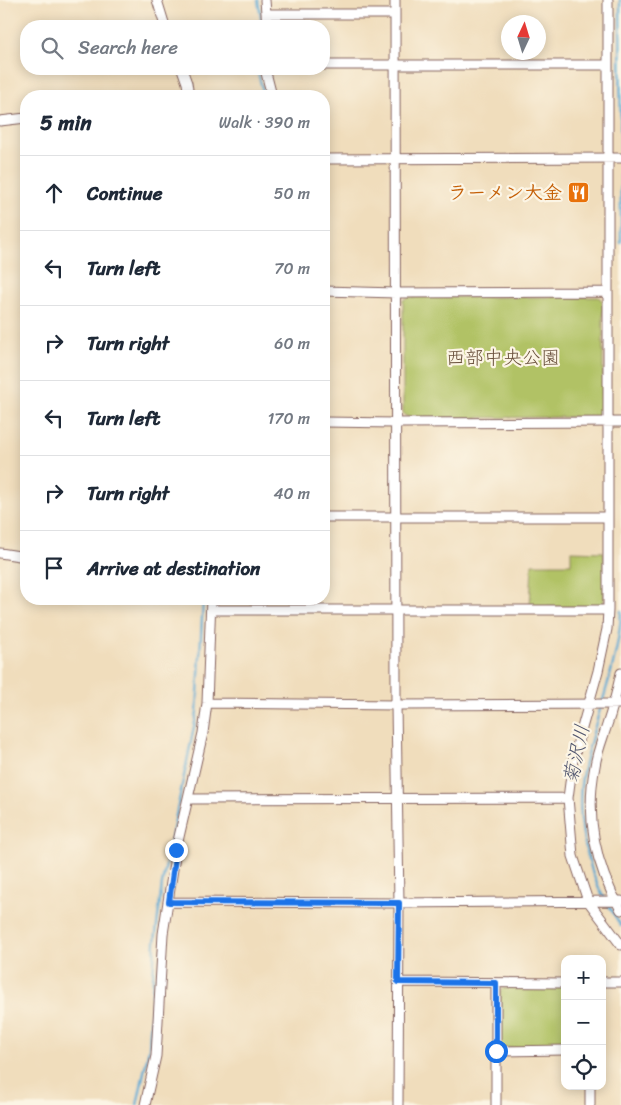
<!DOCTYPE html>
<meta charset="utf-8">
<style>
body{margin:0;font-family:Sriracha,"Klee One",sans-serif;background:#f2f2f3;color:#1f2937}
.controls{position:absolute;right:15px;bottom:15px;display:grid;overflow:hidden;border-radius:10px;box-shadow:0 2px 12px #0003}
.controls button{width:45px;height:45px;display:grid;place-items:center;padding:0;border:0;border-bottom:1px solid #e0e1e3;background:#fff;color:#1f2937;font:25px sans-serif}
.compass{position:absolute;left:501px;top:15px;width:45px;height:45px;border-radius:50%;background:#fff;box-shadow:0 2px 12px #0003;rotate:4deg}
.stop{position:absolute;width:15px;height:15px;margin:-11px;border:4px solid #1a73e8;border-radius:50%;background:#fff}
.stop.end{background:#1a73e8;border-color:#fff;box-shadow:0 1px 5px #0008}
.list{margin:0;padding:0;list-style:none}
h2{display:flex;justify-content:space-between;align-items:center;height:65px;margin:0;padding:0 20px;font-size:21px}
h2 small{font-size:16px;font-weight:400;color:#747a83}
.list li{display:grid;grid-template-columns:32px 1fr auto;gap:15px;align-items:center;box-sizing:border-box;height:75px;padding:0 20px;border-top:1px solid #e0e1e3}
.list b{display:block;font-size:19px;white-space:nowrap}
.list em{font-size:16px;font-style:normal;color:#747a83}
.icon{flex:none;width:28px;height:28px;fill:none;stroke:currentColor;stroke-width:2;stroke-linecap:round;stroke-linejoin:round}
.map{position:relative;flex:none;width:621px;height:1105px;overflow:hidden}
.search{position:absolute;background:#fff;box-shadow:0 2px 12px #0003;left:20px;top:20px;width:310px;height:55px;display:flex;align-items:center;gap:12px;box-sizing:border-box;padding:0 18px;border-radius:20px;color:#747a83;font-size:19px}
.panel{position:absolute;background:#fff;box-shadow:0 2px 12px #0003;left:20px;top:90px;width:310px;height:515px;border-radius:20px}
.map>svg:first-child{display:block}
.green{fill:#b1c265;stroke:#7e7048}
.lines{fill:none;stroke-linecap:round;stroke-linejoin:round}
.stream{stroke:#59a7d2;stroke-width:2.5}
.minor-casing{stroke:#84625e;stroke-width:11}
.minor{stroke:#fff;stroke-width:9}
.route{stroke:#1a73e8;stroke-width:6}
.labels{text-anchor:middle;stroke-width:4.5;stroke-linejoin:round;paint-order:stroke}
.food-label{font-size:19px;font-weight:bold;fill:#c56008;stroke:#fcf5e5;text-anchor:end}
.park-label{font-size:19px;fill:#69503c;stroke:#fcf5e5}
.water-label{font-size:20px;font-style:italic;fill:#50556e;stroke:#fcf5e5}
</style>
<div class="map">
<svg width="621" height="1105" viewBox="0 0 621 1105">
<rect width="100%" height="100%" fill="#fcf5e5"/>
<filter id="ink" filterUnits="userSpaceOnUse"><feTurbulence type="fractalNoise" baseFrequency=".02" numOctaves="2"/><feDisplacementMap in="SourceGraphic" scale="10" xChannelSelector="R" yChannelSelector="G"/><feConvolveMatrix kernelMatrix="1 2 1 2 8 2 1 2 1" color-interpolation-filters="sRGB"/></filter>
<filter id="wash" filterUnits="userSpaceOnUse"><feTurbulence type="fractalNoise" baseFrequency=".0096" numOctaves="4" result="noise"/><feDisplacementMap in="SourceGraphic" scale="20" xChannelSelector="R" yChannelSelector="G"/><feGaussianBlur stdDeviation="1.12" result="paint"/><feColorMatrix in="noise" values="0 0 0 0 0 0 0 0 0 0 0 0 0 0 0 0 0 1.4 0 .05"/><feComposite in="paint" operator="in"/></filter>
<g filter="url(#wash)">
<rect width="100%" height="100%" fill="#f0ddbc"/>
<path class="green" d="M409,297H599L603,302V413L598,417L409,418L403,414V300Z
M571,551L604,552V602L600,607H530L532,564H571Z
M565,986V1048H504L500,1045V991L505,987Z"/>
<g class="lines">
<path class="stream" d="M258,0L261,18L260,26
M620,0L621,243
M257,69L264,96
M604,898C585,864 575,811 583,772C594,718 619,666 621,611
M607,903L621,926
M137,1105L149,1048L155,942L162,884L197,712L203,599"/>
</g>
</g>
<g filter="url(#ink)">
<g class="lines">
<defs>
<path id="minor" d="M157,0L165,26
M265,0L267,26
M395,0L396,705L399,903L398,1105
M608,0V610L607,629L598,671L573,760L568,798L573,856L588,901L621,945
M267,14H395
M324,65H608
M182,69L187,83L189,96
M265,69L272,96
M0,121L26,118
M324,159L621,158
M324,291L396,293L608,292
M324,422L395,423L621,422
M324,517H608
M0,553L26,557
M211,610H608
M621,673C617,691 613,708 607,725C603,738 597,752 595,766C585,816 595,866 621,910
M207,703L396,705L621,704
M188,799L568,798
M169,902L399,903L621,901
M398,982L565,983
M602,982H621
M496,1051L565,1050
M590,1086V1105
M145,1105L156,1056L163,934L176,850L203,733L207,703L211,599
M496,1105V983"/>
</defs>
<use href="#minor" class="minor-casing"/>
<use href="#minor" class="minor"/>
</g>
</g>
<g class="lines" filter="url(#ink)">
<path class="route" d="M176,850L169,902L399,903L398,982L496,983V1051"/>
</g>
<defs>
<symbol id="restaurant-square" viewBox="-11 -11 22 22"><rect x="-9" y="-9" width="18" height="18" rx="4" fill="#e8710a" stroke="#fcf5e5"/><path d="M-5-6h1v4h1v-4h1v4h1v-4h1v5L-1.5 .5V6h-2V.5L-5-1ZM5-6V6H3V1.5H1.5Q1.5-4 5-6Z" fill="#fff"/></symbol>
</defs>
<g fill-rule="evenodd">
<use href="#restaurant-square" x="566" y="180" width="25" height="25"/>
</g>
<g class="labels">
<g class="food-label">
<text x="562" y="199">ラーメン大金</text>
</g>
<g class="park-label">
<text x="503" y="364">西部中央公園</text>
</g>
<g class="water-label">
<text transform="translate(576 754) rotate(-78)" y="7">菊沢川</text>
</g>
</g>
</svg>
<div class="controls">
<button>+</button>
<button>−</button>
<button><svg class="icon" aria-label="locate" viewBox="0 0 24 24"><circle cx="12" cy="12" r="6"/><path d="M12 2v4M12 18v4M2 12h4M18 12h4"/></svg></button>
</div>
<svg class="compass" viewBox="-18 -18 36 36"><path d="M0-13l5 13h-10z" fill="#e53935"/><path d="M0 13l5-13h-10z" fill="#747a83"/></svg>
<div class="stop" style="left:496px;top:1051px"></div>
<div class="stop end" style="left:176px;top:850px"></div>
<div class="search"><svg class="icon" aria-label="search" viewBox="0 0 24 24"><circle cx="10" cy="10" r="6"/><path d="M15 15l6 6"/></svg>Search here</div>
<section class="panel">
<h2>5 min<small>Walk · 390 m</small></h2>
<ul class="list">
<li><svg class="icon" aria-label="ahead" viewBox="0 0 24 24"><path d="M12 20V5M6 11l6-6 6 6"/></svg><div><b>Continue</b></div><em>50 m</em></li>
<li><svg class="icon" aria-label="left" viewBox="0 0 24 24"><path d="M17 20v-9H6M10 6l-5 5 5 5"/></svg><div><b>Turn left</b></div><em>70 m</em></li>
<li><svg class="icon" aria-label="right" viewBox="0 0 24 24"><path d="M7 20v-9h11M14 6l5 5-5 5"/></svg><div><b>Turn right</b></div><em>60 m</em></li>
<li><svg class="icon" aria-label="left" viewBox="0 0 24 24"><path d="M17 20v-9H6M10 6l-5 5 5 5"/></svg><div><b>Turn left</b></div><em>170 m</em></li>
<li><svg class="icon" aria-label="right" viewBox="0 0 24 24"><path d="M7 20v-9h11M14 6l5 5-5 5"/></svg><div><b>Turn right</b></div><em>40 m</em></li>
<li><svg class="icon" aria-label="arrive" viewBox="0 0 24 24"><path d="M6 21V4h12l-3 4 3 4H6"/></svg><div><b>Arrive at destination</b></div></li>
</ul>
</section>
</div>
